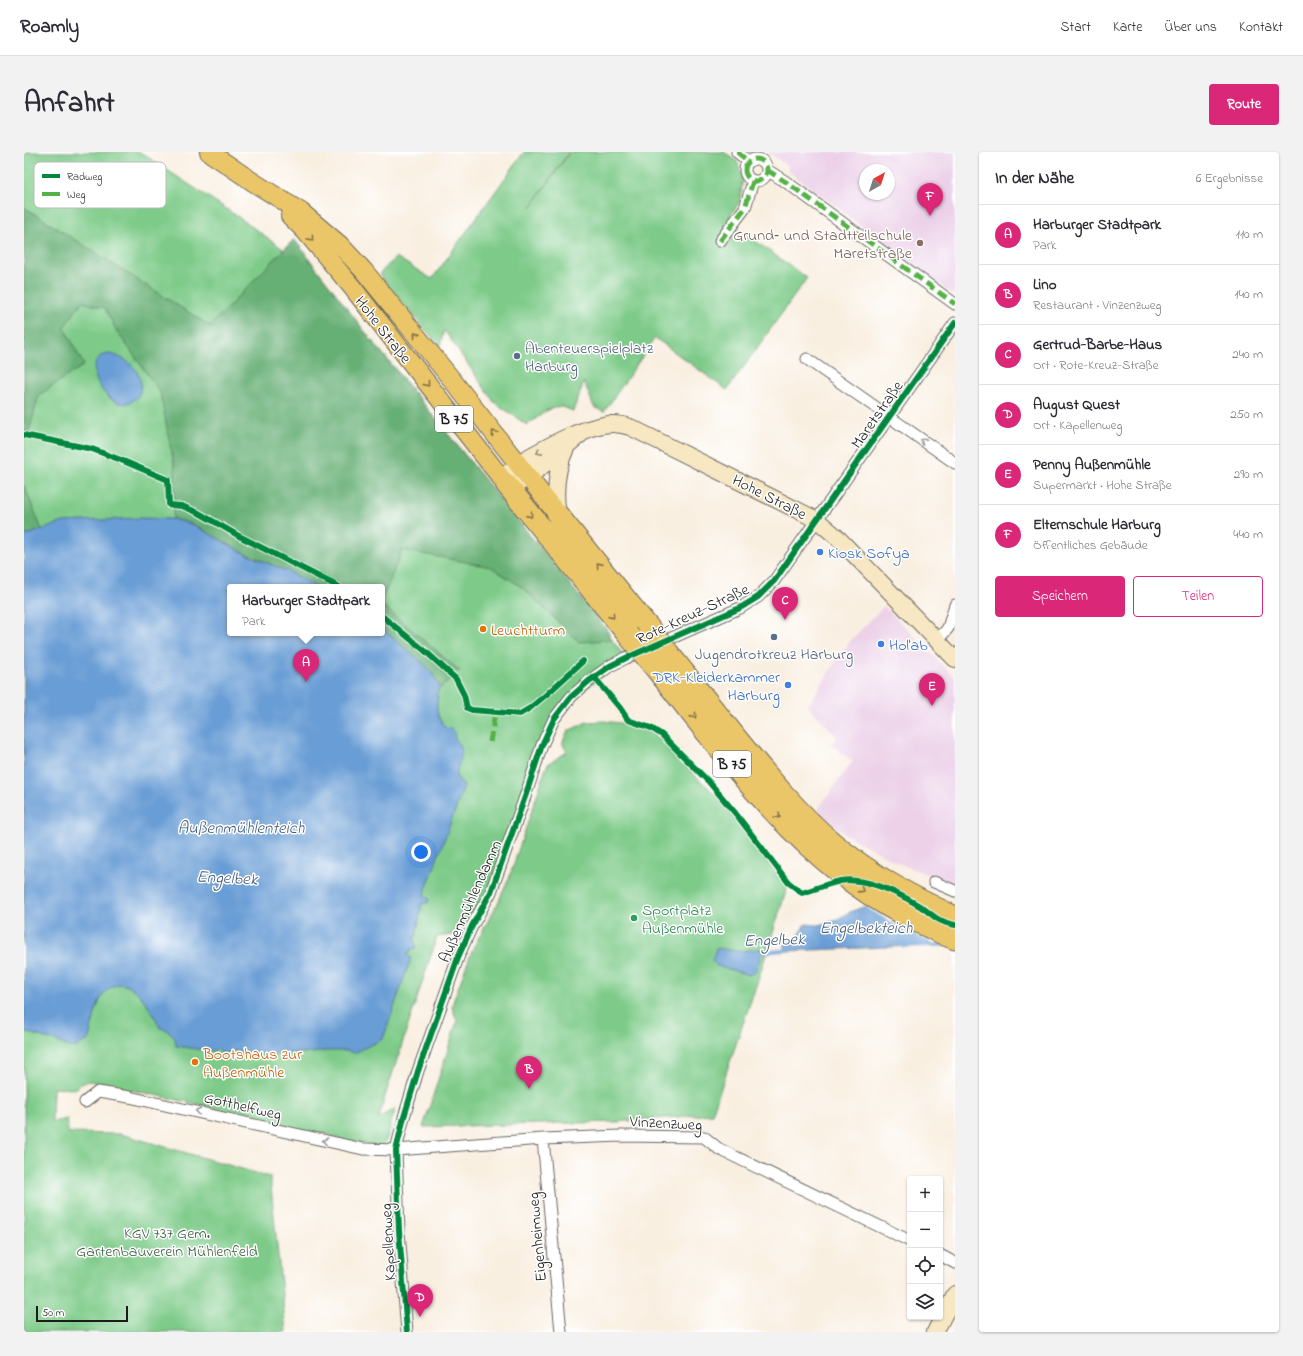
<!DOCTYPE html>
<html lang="de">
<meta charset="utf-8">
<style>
body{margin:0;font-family:"Indie Flower",sans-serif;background:#f2f2f3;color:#2b2b33}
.controls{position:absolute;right:12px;bottom:12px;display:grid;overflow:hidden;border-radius:4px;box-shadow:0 1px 3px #0004}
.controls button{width:36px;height:36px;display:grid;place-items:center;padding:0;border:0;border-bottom:1px solid #e1e1e2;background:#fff;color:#2b2b33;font:20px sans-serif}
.compass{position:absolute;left:835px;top:12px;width:36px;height:36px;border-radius:50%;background:#fff;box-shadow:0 1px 3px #0004;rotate:39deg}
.scale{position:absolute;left:12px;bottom:10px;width:92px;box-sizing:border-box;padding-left:4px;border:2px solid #1c1c1c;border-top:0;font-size:11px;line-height:14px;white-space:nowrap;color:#1c1c1c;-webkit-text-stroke:3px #fff;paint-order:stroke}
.you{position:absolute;left:397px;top:700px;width:14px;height:14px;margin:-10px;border:3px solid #fff;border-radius:50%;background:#1a73e8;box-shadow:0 0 0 6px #1a73e833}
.badge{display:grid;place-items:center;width:26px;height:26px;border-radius:50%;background:#db2777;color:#fff;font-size:13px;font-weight:700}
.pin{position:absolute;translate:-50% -33px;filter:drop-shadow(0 1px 2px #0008)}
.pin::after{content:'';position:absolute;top:21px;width:14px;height:12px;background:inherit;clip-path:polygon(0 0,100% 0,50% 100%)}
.popup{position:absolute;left:203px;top:432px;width:158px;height:52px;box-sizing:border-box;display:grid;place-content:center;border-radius:4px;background:#fff;filter:drop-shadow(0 1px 3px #0005);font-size:13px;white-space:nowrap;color:#7c7c81}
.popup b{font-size:15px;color:#2b2b33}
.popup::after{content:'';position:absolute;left:50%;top:100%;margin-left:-8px;border:8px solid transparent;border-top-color:#fff}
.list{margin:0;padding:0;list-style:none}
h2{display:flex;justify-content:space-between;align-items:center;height:52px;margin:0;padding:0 16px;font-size:17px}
h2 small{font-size:13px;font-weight:400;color:#7c7c81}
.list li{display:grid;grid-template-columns:26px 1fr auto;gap:12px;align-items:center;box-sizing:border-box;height:60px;padding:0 16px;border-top:1px solid #e1e1e2}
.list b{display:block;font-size:15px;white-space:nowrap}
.list p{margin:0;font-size:13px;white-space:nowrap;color:#7c7c81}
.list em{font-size:13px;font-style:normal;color:#7c7c81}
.actions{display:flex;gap:8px;padding:12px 16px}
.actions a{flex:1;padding:9px 0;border:1px solid #db2777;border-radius:4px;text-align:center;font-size:14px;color:#db2777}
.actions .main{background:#db2777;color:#fff}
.icon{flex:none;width:22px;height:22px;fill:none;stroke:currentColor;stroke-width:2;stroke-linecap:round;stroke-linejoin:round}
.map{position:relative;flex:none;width:931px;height:1180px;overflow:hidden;border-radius:4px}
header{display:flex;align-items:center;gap:24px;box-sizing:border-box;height:56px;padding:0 20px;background:#fff;border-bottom:1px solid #e1e1e2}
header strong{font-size:19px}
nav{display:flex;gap:22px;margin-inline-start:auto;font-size:14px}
.intro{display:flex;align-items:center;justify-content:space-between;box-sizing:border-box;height:96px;padding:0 24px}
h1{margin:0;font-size:28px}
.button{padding:10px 18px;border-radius:4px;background:#db2777;color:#fff;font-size:14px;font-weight:700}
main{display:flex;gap:24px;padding:0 24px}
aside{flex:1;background:#fff;border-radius:4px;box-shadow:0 1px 3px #0004}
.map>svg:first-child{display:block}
.built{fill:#ecd1e9;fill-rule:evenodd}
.green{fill:#7ecb89;stroke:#4d7452;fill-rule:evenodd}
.forest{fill:#66af75;stroke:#416648}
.water{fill:#699dd5;stroke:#425c78}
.pier{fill:#f9efe1}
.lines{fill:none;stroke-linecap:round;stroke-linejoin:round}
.stream{stroke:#699dd5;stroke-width:3.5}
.street-casing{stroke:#696661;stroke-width:13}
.secondary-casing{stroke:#696661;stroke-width:18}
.primary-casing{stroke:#696661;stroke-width:20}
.highway-casing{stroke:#696661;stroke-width:23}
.street{stroke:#fff;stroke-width:11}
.secondary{stroke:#f7e8c3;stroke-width:16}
.primary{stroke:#ebc669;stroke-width:18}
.highway{stroke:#ebc669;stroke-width:21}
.highway-bridge-casing{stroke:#696661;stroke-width:23;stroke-linecap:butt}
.highway-bridge{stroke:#ebc669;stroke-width:21}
.quiet{stroke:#55b145;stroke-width:5;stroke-dasharray:10 5;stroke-linecap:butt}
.cycleway-casing{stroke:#fff;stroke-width:8}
.cycleway{stroke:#00873e;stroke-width:6}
.oneway{stroke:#847142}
.oneway2{stroke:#999}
.oneway3{stroke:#948c78}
.education-dot{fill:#8d6e63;stroke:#fff;stroke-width:1.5}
.service-dot{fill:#5c6f8a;stroke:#fff;stroke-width:1.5}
.shop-dot{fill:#3f7fe0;stroke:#fff;stroke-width:1.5}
.food-dot{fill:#e8710a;stroke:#fff;stroke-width:1.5}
.leisure-dot{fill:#2e9e5b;stroke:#fff;stroke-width:1.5}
.labels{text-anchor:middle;stroke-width:3;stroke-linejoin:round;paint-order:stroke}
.shield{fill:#fff;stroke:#606060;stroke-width:1}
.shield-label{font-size:15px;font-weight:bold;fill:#1c1c1c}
.education-label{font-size:16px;fill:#785e54;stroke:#fff;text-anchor:end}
.street-label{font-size:16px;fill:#1c1c1c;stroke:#fff}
.service-label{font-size:16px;fill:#4e5e75;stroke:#fff;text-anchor:start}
.shop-label{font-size:16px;fill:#366cbe;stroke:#fff;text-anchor:start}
.food-label{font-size:16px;fill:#c56008;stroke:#fff;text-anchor:start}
.leisure-label{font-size:16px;fill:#27864d;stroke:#fff;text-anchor:start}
.park-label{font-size:16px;fill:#436248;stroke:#fff}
.water-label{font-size:17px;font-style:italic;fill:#425c78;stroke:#fff}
.key{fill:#fff;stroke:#bbb;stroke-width:1}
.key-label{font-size:11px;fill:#1c1c1c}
</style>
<header>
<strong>Roamly</strong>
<nav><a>Start</a><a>Karte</a><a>Über uns</a><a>Kontakt</a></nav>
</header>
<div class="intro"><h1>Anfahrt</h1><a class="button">Route</a></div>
<main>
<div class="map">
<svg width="931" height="1180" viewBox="0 0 931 1180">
<rect width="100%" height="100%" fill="#fff"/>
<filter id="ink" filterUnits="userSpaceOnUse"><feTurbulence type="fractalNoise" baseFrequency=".025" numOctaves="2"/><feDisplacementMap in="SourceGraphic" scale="8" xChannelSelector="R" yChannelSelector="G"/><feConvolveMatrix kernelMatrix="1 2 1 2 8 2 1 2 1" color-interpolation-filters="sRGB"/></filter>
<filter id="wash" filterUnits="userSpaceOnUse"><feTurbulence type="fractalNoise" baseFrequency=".012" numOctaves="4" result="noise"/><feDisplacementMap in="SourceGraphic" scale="16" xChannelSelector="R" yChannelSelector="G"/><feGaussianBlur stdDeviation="0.9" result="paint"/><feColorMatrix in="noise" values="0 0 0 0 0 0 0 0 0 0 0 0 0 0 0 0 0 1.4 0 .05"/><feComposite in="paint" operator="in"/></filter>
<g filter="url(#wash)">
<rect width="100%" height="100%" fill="#f9efe1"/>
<path class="built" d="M744,0H931V140L929,143L763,18L765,15ZM841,18H865V42H841Z
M860,454L931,526V734L872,710L823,683L792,660L829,609L808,594L813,584L784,554L817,501L827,488Z"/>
<path class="green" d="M0,0H116L213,64L266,102L346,186L583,478L588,488L602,506L539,554L452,768C439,767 433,772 428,783L413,785L354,966L372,956L361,993L359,995L314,987L301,981L294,982L173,952L65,929L55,933L51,937L29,936L28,970L43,967L44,981L97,982L246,1025L262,1180H0ZM206,435H358V481H206Z
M500,0H545L507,55L546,0H700L713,9L716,18L719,25L716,49L703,69L783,126L703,238L631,186L580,260L570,255L560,230L549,259L536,254L524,258L503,273L470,250L420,178L416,195L378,151L355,122L372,105L408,127Z
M579,569C608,572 623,575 646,594L644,598L694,645L763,736L733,831L688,962L591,970L399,975L433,869L428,855L430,847L449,796L473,753L485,726L522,616L524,612L543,600L539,593V589L544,579L563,570Z"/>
<path class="forest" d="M0,55L186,174L270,87L346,186L583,478L588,488L555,490L499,436L467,415L378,398L358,448V435H293L265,420L220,401L170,373L149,367L151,318L136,240L92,178L81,156L58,150L40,175L60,213L15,243L5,279L0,280Z
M0,333L18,378L0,384Z
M358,453L436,519H431L425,515L419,520L426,528L416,536L408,521L381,496L358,477Z"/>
<path class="water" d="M86,202C101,205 117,217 117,234C116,242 115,245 108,249C87,263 57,217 77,204C79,203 83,202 86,202Z
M116,366L149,367L170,373L220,401L265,420L293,435H206V481H358V477L400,512L408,521L416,536L412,543L414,544C412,558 412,565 423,577L425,575L431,582L430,584C443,605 435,604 432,624L440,634L400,743L405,747L404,751H398L392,785H390L391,791L392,793L391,797L388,796L383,803L387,806L359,887L330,901L324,899H300L289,901L232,902L210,898L204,901H197L195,897L186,899L152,894C152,884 146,878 136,876C127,855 101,811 78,845C70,858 69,874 64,889L58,891L53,895C43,897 37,890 28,888C19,885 9,883 0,879V384L39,370Z
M844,753L917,793L761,799V791L772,788L782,772L794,773L810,769L826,760Z
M692,796L711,799L736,797L737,804L731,820L725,823L693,814L688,809Z"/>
<path class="pier" d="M844,751L919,792V794L908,791L878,776L838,753Z"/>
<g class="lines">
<path class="stream" d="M878,794L920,793
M732,801L764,798"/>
</g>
</g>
<g filter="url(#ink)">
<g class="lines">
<defs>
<path id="street" d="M713,0L725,10
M721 18a11 11 0 1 1 22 0a11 11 0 1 1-22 0Z
M743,18L762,30L931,152
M696,89L721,56L729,29
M783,207L931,311
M913,489L924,476L931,453
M910,730L931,739
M61,950L74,940L105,945L339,997L372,998L519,987L597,984L680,985L695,997L886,1089
M519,987L537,1180
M916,1103L931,1111
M383,1180L375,1079L372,998L380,965L394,919L435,803L448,774L467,740L502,642L518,593L530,567L547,545L565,529L586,514L602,506L716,456L734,445L750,429L931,171"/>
<path id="secondary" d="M563,277L505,325L495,331L482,332C482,326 484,320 489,316C495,310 503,306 510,302C532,290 554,278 579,273C588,271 597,272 606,275L793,368L814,386L931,507
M534,363C530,339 532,318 542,296
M911,1180L931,1142"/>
<path id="primary" d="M185,0L229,30L277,60L316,93L340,119L425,224L534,363
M266,64L281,79L328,135L482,332"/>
<path id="highway" d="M482,332L604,483
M534,363L625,476
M646,503C670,533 694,563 718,593C746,627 775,662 809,691C847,723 886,744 931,765
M628,512C707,610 781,718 898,772C909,777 920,783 931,787"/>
</defs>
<use href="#street" class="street-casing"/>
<use href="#secondary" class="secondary-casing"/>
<use href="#primary" class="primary-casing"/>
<use href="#highway" class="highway-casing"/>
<use href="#street" class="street"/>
<use href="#secondary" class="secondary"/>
<use href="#primary" class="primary"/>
<use href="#highway" class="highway"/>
<defs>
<path id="highway-bridge" d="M625,476L646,503
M604,483L628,512"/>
</defs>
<use href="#highway-bridge" class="highway-bridge-casing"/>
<use href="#highway-bridge" class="highway-bridge"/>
<path class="quiet" d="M713,0L725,10
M721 18a11 11 0 1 1 22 0a11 11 0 1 1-22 0Z
M743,18L762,30L931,152
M696,89L721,56L729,29
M466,590L471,561"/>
<defs>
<path id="cycleway" d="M0,283L68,297L97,308L144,328L145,353L158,354L175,361L215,384L315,435
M358,464L400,498L432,527L440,543L443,556L448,558L496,562L506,556L523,542L559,509
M570,525L596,556L604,568L627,576L638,583L685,630L712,662L764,730L778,741C791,737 803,732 816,729C842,725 872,740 894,753C908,761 912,770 931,773
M383,1180L375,1079L372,998L380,965L394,919L435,803L448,774L467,740L502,642L518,593L530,567L547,545L565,529L586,514L602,506L716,456L734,445L750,429L931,171"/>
</defs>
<use href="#cycleway" class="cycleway-casing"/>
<use href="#cycleway" class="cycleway"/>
</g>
<defs><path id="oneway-chevron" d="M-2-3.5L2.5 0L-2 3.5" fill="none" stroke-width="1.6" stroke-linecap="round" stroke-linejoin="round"/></defs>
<g class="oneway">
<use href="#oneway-chevron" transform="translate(287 86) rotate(50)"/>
<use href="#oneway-chevron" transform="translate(392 183) rotate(-129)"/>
<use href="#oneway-chevron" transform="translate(403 232) rotate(52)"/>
<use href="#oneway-chevron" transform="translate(470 281) rotate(-128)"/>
<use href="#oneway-chevron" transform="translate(506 363) rotate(51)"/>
<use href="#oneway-chevron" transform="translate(575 413) rotate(-129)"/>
<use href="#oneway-chevron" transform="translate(588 464) rotate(51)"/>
<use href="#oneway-chevron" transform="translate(670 564) rotate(51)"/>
<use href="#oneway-chevron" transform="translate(754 664) rotate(46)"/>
<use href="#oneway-chevron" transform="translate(837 738) rotate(33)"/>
</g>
<g class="oneway2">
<use href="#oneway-chevron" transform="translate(899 289) rotate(-145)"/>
<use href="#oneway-chevron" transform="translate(174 959) rotate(-168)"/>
<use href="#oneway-chevron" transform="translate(301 989) rotate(-167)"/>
</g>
<use class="oneway3" href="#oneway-chevron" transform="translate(515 300) rotate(151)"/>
</g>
<circle class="education-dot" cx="896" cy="91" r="4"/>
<g class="service-dot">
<circle cx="493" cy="204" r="4"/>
<circle cx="750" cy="485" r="4"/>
</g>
<g class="shop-dot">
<circle cx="796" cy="400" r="4"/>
<circle cx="857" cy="492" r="4"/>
<circle cx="764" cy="533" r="4"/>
</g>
<g class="food-dot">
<circle cx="459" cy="477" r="4"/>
<circle cx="171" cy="910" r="4"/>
</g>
<circle class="leisure-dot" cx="610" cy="766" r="4"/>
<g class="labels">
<g class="shield">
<rect x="411" y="254" width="38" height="26" rx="3"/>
<rect x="689" y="599" width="38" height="26" rx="3"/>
</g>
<g class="shield-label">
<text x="430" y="272">B 75</text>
<text x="708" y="617">B 75</text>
</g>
<g class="education-label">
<text x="888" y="88">Grund‐ und Stadtteilschule<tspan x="888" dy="18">Maretstraße</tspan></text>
</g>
<g class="street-label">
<text transform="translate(360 177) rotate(52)" y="6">Hohe Straße</text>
<text transform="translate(852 262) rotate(-55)" y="6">Maretstraße</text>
<text transform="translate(746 344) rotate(27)" y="6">Hohe Straße</text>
<text transform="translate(668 461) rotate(-25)" y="6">Rote-Kreuz-Straße</text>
<text transform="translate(445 749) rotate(-66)" y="6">Außenmühlendamm</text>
<text transform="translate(219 953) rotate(13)" y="6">Gotthelfweg</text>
<text transform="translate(642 970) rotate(3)" y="6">Vinzenzweg</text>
<text transform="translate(512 1085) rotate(-95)" y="6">Eigenheimweg</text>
<text transform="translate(363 1090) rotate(-93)" y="6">Kapellenweg</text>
</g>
<g class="service-label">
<text x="501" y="201">Abenteuerspielplatz<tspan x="501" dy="18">Harburg</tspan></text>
<text x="750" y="507" text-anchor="middle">Jugendrotkreuz Harburg</text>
</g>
<g class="shop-label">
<text x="804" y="406">Kiosk Sofya</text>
<text x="865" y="498">Hol'ab</text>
<text x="756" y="530" text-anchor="end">DRK-Kleiderkammer<tspan x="756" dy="18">Harburg</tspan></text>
</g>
<g class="food-label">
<text x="467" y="483">Leuchtturm</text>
<text x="179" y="907">Bootshaus zur<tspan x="179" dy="18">Außenmühle</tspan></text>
</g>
<g class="leisure-label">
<text x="618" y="763">Sportplatz<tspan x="618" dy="18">Außenmühle</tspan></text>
</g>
<g class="park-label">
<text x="143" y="1086">KGV 737 Gem.<tspan x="143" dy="18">Gartenbauverein Mühlenfeld</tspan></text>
</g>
<g class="water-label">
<text x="217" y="681">Außenmühlenteich</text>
<text transform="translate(203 725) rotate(3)" y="6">Engelbek</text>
<text x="842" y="781">Engelbekteich</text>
<text transform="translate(750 787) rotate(-2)" y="6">Engelbek</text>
</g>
</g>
<rect x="10" y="10" width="132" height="46" rx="6" class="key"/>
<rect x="18" y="22" width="18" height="4" fill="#00873e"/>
<rect x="18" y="40" width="18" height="4" fill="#55b145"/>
<g class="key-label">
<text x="43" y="28">Radweg</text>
<text x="43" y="46">Weg</text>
</g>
</svg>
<div class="controls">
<button>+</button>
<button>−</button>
<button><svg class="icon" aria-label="locate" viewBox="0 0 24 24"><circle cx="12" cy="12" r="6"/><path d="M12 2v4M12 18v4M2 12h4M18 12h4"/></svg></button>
<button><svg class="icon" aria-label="layers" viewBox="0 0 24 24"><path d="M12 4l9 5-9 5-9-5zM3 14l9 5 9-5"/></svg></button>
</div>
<svg class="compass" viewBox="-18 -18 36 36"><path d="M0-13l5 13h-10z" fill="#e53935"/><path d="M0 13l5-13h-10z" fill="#7c7c81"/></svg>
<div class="scale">50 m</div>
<div class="you"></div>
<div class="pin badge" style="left:282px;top:530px">A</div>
<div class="popup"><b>Harburger Stadtpark</b>Park</div>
<div class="pin badge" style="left:505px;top:937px">B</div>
<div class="pin badge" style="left:761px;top:468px">C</div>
<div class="pin badge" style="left:396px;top:1165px">D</div>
<div class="pin badge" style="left:908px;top:554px">E</div>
<div class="pin badge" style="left:906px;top:64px">F</div>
</div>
<aside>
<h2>In der Nähe<small>6 Ergebnisse</small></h2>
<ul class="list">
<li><span class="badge">A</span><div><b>Harburger Stadtpark</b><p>Park</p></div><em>110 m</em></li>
<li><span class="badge">B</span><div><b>Lino</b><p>Restaurant · Vinzenzweg</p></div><em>140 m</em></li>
<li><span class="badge">C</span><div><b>Gertrud-Barbe-Haus</b><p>Ort · Rote-Kreuz-Straße</p></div><em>240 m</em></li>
<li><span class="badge">D</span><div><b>August Quest</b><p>Ort · Kapellenweg</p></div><em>250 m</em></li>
<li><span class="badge">E</span><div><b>Penny Außenmühle</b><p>Supermarkt · Hohe Straße</p></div><em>290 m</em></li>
<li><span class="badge">F</span><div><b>Elternschule Harburg</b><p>Öffentliches Gebäude</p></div><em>440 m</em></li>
</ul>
<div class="actions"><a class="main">Speichern</a><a>Teilen</a></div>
</aside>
</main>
